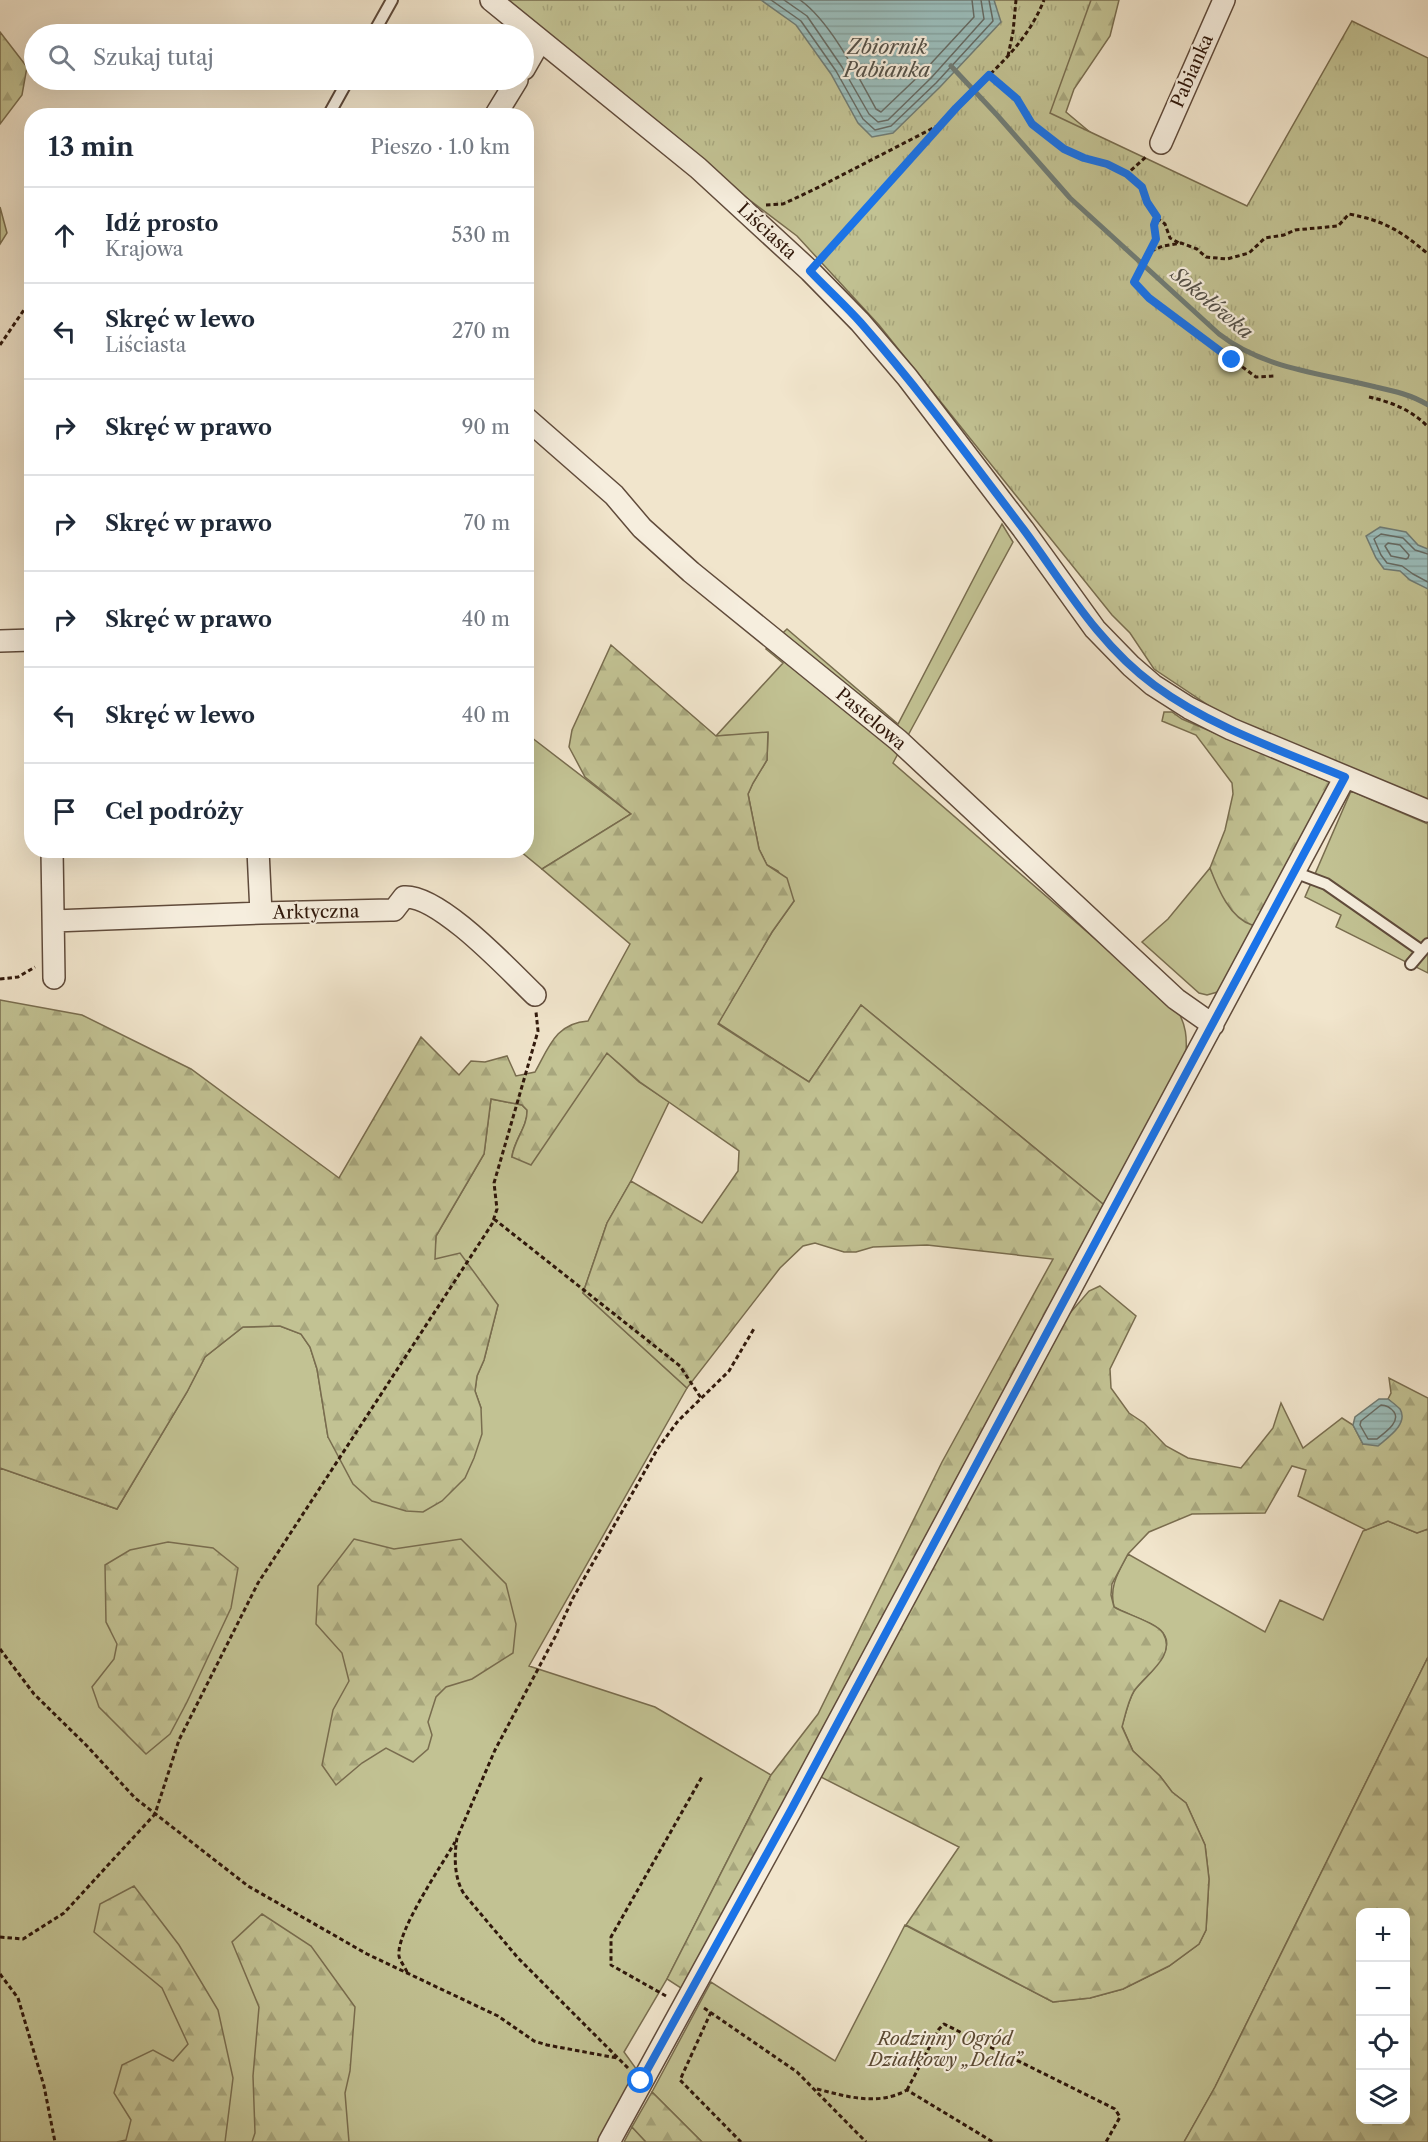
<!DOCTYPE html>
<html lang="pl">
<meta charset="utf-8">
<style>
body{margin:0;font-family:"Libre Caslon Text",serif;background:#f6f6f7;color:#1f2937}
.controls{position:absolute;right:18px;bottom:18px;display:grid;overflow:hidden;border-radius:12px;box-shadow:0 6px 24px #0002}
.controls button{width:54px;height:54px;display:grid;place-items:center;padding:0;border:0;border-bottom:2px solid #e0e1e3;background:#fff;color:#1f2937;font:30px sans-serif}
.stop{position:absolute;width:18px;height:18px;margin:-14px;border:4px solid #1a73e8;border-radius:50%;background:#fff}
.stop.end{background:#1a73e8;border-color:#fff;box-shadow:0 2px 6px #0008}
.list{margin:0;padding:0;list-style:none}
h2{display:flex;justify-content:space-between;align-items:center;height:78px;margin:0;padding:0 24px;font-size:26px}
h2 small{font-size:20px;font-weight:400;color:#747a83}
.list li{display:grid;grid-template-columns:39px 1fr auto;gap:18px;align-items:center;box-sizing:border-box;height:96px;padding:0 24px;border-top:2px solid #e0e1e3}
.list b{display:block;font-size:22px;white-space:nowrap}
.list p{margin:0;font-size:20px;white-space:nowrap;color:#747a83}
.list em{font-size:20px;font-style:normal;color:#747a83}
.icon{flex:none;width:33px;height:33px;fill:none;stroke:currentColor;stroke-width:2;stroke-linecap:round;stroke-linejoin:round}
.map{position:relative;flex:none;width:1428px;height:2142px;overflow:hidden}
.search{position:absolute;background:#fff;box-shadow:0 6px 24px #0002;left:24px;top:24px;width:510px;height:66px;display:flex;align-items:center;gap:15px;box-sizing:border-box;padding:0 21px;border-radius:33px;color:#747a83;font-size:22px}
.panel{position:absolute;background:#fff;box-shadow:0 6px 24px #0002;left:24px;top:108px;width:510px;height:750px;border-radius:24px}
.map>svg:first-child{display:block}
.green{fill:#c2c293;stroke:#796d4f;stroke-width:1.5}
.forest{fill:url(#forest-firs);stroke:#796d4f;stroke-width:1.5;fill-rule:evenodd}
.park{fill:url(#park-tufts);stroke:#796d4f;stroke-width:1.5}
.water{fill:url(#water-rules);stroke:#707c75;stroke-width:1.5}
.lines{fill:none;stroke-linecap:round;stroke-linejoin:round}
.shore{stroke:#666b64;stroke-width:1.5}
.stream{stroke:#707c75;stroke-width:5}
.service-casing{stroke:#604b3b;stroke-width:14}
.minor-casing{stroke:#604b3b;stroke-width:24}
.path{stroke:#30180b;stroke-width:3;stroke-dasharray:4.5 3;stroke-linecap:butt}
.service{stroke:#f6eede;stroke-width:10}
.minor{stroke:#f6eede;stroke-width:21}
.route{stroke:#1a73e8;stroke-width:8}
.labels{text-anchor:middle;stroke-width:4.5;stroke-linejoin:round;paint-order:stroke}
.street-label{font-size:18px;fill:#30180b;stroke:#f6eede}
.park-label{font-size:18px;font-style:italic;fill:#5c4b34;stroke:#f6eede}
.water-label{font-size:20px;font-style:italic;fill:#555249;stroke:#f6eede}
</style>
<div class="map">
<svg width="1428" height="2142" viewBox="0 0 1428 2142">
<defs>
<pattern id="forest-firs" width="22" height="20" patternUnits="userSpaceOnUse" patternTransform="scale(1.5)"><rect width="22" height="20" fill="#c2c293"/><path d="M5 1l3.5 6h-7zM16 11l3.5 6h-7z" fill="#a7a67d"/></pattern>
<pattern id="park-tufts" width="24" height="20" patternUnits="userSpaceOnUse" patternTransform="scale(1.5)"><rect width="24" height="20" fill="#c2c293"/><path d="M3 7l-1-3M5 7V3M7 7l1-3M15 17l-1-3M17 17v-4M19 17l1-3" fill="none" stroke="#a7a67d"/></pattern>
<pattern id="water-rules" width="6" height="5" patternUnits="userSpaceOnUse" patternTransform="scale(1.5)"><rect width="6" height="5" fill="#9bbebc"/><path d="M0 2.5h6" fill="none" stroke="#86a3a0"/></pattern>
</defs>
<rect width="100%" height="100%" fill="#f1e5cc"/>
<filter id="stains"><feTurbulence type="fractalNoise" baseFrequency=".00333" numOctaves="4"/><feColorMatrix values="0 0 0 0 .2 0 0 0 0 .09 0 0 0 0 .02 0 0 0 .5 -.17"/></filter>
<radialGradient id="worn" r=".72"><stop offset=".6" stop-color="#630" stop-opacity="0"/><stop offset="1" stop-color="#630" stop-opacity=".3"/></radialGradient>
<path class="green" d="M1002,524L1013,542L893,763L1178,1011C1186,1026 1187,1037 1186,1053L1109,1209L861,1005L809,1082L718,1023L772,932L794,901L778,871L767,865L759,849L748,794L753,783L767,760L768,733L716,736L783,663L766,649L787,629L898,724Z
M527,734L631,814L542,869L520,851L526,850Z
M1351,791L1428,824V973L1336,927L1341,915L1305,897Z
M1210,868L1222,894L1261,921L1221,991L1207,995L1199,993L1142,942L1168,919Z
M607,1053L639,1082L669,1102L631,1181L607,1223L583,1293L687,1388L529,1666L655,1707L771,1775L667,1979L624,2052L637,2070L597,2142H0V1468L117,1509L187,1392L205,1357L243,1327L280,1326L301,1334L310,1347L317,1369L328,1437L481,1408L475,1391L477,1376L484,1360L498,1305L434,1259L436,1236L484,1154L491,1099L522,1105L527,1110C528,1126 514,1140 512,1156Z
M1388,1521L1417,1533L1428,1529V1657L1215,2087L1184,2142H702L652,2092L711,1982L835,2061L905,1925L1053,2002L1090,1998L1123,1989L1169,1966L1199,1944L1206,1930L1209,1879L1205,1845L1186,1803L1172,1792L1160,1776L1133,1751L1122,1726C1125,1716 1128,1701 1134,1691C1144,1677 1182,1649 1160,1630C1146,1619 1129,1616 1114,1607C1109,1586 1118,1573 1128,1554L1265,1632L1280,1600L1323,1620L1363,1531Z
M632,2127L646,2142H624Z"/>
<path class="forest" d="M1028,0H1119L1110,36L1074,89L1066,112L1097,138L1023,101Z
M0,32L27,67L22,95L0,124Z
M0,207L7,233L0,244Z
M611,645L716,736L768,732L767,760L753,783L748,794L759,849L767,865L787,878L794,901L772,932L718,1024L809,1082L861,1005L1109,1209L687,1992L667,1979L771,1775L818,1714L942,1462L1053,1259L927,1245L873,1247L856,1252H844L815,1243L803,1246L780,1268L687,1388L583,1293L607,1223L631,1181L702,1223L738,1171L739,1151L640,1082L607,1053L531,1165L512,1157C514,1140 528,1126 527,1110L522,1105L491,1099L484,1154L436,1236L435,1259L460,1253L498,1305L484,1360L477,1376L475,1391L481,1408L482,1434L474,1458L465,1478L442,1501L423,1512L406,1511L372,1501L353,1484L328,1437L317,1369L310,1347L301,1334L280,1326L243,1327L205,1357L187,1392L117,1509L0,1468V1000L82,1015L191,1069L339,1178L421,1037L459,1075L471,1061L485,1062L507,1056L516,1076L535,1072C549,1047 556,1023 588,1021L630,944L542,869L631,814L585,777L569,747L572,730Z
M1164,712H1172L1182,719L1332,783L1261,921L1252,925C1230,918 1218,889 1210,868L1225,830L1233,794L1232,783L1196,735L1162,721Z
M1100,1286L1136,1316L1110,1369L1111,1388L1129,1413L1144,1423L1166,1446L1188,1458L1241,1468L1273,1428L1281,1403L1303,1448L1342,1418L1353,1425L1363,1444L1400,1410L1388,1399L1391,1393L1389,1378L1428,1398V1529L1417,1533L1388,1521L1366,1530L1298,1496L1306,1470L1292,1466L1265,1513L1192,1514L1149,1532L1128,1554L1112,1584L1111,1595L1114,1607C1126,1614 1157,1623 1163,1633C1177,1656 1145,1675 1134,1691C1128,1701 1125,1716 1122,1727L1133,1751L1160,1776L1172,1792L1186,1803L1205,1845L1209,1879L1206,1930L1199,1944L1169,1966L1123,1989L1090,1998L1053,2002L906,1925L959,1847L815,1774L1051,1335L1089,1291Z
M354,1539L394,1549L461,1539L506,1584L516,1624L513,1653L472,1679L446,1687L436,1697L428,1722L432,1735L428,1749L413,1762L386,1748L362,1763L336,1785L322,1765L333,1710L349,1681L342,1653L316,1624L318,1586Z
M168,1542L213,1548L238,1568L231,1608L187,1702L170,1734L146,1754L99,1707L92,1687L114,1659L117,1644L106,1622L105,1565L130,1550Z
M1428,1657V2142H1184L1215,2087ZM1360,1912H1406V2120H1360Z
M134,1886L179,1945L218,2010L233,2078L225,2142H117L126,2140L131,2120L114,2093L122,2065L153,2050L173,2061L188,2044L162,1988L94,1932L100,1904Z
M262,1914L311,1946L355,2007L350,2071L345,2093L349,2142H252L255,2133L253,2076L259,2007L232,1942Z
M652,2092L702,2142H646L632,2127Z"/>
<path class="park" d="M500,0H1091L1050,113L1247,206L1352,21L1428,58V801L1344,769L1220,713L1154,669L1130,633L1112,615L879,325L797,236L723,180Z"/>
<path class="water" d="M761,0H994L1001,22L940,87L893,133L872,137L858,123L831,74L796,25Z
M1380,527L1406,532L1418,545L1428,549V589L1410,580L1400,571L1384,569L1376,558L1366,536Z
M1379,1399H1388C1392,1402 1397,1406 1400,1409C1409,1424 1387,1438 1378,1446L1363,1444L1353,1425L1355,1417Z"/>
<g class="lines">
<path class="shore" d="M771,0L801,21L836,71L863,119L875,130L891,126L936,83L993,21L989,0
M784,0L807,16L842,67L869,114L878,122L888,120L931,78L984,19L981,0
M800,0C830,21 858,76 876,109L881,112L924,71L974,17L972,0
M1388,543L1400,545L1409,555L1408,558L1406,559L1391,556L1385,546Z
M1428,554L1415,550L1403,538L1381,534L1374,539L1381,555L1387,563L1402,566L1413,574L1428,582
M1381,1405C1386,1405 1390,1407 1394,1412C1401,1422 1384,1433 1377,1439H1368L1360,1425L1361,1421Z"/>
<path class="stream" d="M951,66L997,115L1070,198L1219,334C1264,369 1321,373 1376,387C1394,391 1412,395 1428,405"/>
<defs>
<path id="service" d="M373,34L392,0
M328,116L348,80
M1294,872L1326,884L1422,951
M1411,964L1428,944"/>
<path id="minor" d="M491,0L698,168L810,271L860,322L907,377L1023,529L1095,629L1131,666L1153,685L1189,708L1231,729L1428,811
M524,69L540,41
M495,116L517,80
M1161,143L1224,0
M526,418L614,495L642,528L691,572L898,740L1176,999L1213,1025
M0,641L32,640
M52,850L54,978
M258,850L261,913
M54,921L261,913L390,910H394L404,897C439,894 510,971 535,995
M609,2142L791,1810L1345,777"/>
</defs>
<use href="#service" class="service-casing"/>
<use href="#minor" class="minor-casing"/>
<path class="path" d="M1008,56L1013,32L1016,0
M989,75L1017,99L1032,124L1064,149L1084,158L1107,164L1127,174L1147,156
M1127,174L1142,187L1147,202L1157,217L1154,225L1156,239L1134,282L1149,298L1256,377L1275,376
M766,205L783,204L815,189L941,124
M1157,218L1165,224L1170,238L1179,243
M1151,251L1163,246L1181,243L1197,249L1206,257L1227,259L1249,253L1265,238L1284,235L1295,230L1338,226L1349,214C1385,221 1401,231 1428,254
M824,257C867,207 910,157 955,109C989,73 1025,48 1044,0
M0,345L32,298
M1369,397C1391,402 1412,410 1428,427
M0,979L18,977L35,967
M494,1219L680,1366L701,1398
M0,1649L34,1694L87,1746L135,1798L248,1886L367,1954L498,2016L534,2041L547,2045L617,2058
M0,1937L23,1939L64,1913L155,1814L179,1740L258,1583L492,1224L497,1209L494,1183L538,1031L536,1012
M407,1972C405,1967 400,1961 399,1956C396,1932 442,1865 455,1842
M0,1974L18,1998L44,2086L55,2142
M666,1996L611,1965V1937L703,1775
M704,2008L797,2072L866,2142
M711,2012L680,2080L741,2142
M628,2068L518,1958L464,1894C454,1878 454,1856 457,1838L495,1750L555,1637L573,1598L658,1448L678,1421L729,1371L755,1327
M817,2089C848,2097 878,2106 907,2090L993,2142
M907,2090L939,2029L944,2024L1115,2109L1120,2117L1106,2142"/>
<use href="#service" class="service"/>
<use href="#minor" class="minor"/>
</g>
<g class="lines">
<path class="route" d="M641,2081L791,1810L1345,777C1282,751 1209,726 1154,685C1098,644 1064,584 1024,530C971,460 919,389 861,323C845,305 827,289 810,271L956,108L989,75L1017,99L1032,124L1064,149L1084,158L1107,164L1127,174L1142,187L1147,202L1157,217L1154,225L1156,239L1134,282L1149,298L1232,360"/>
</g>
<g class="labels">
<g class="street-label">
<text transform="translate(1192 71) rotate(-66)" y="6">Pabianka</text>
<text transform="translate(767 231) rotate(43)" y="6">Liściasta</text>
<text transform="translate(871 719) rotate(40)" y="6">Pastelowa</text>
<text transform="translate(316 912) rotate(-1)" y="6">Arktyczna</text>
</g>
<g class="park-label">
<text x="945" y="2045">Rodzinny Ogród<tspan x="945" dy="21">Działkowy „Delta”</tspan></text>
</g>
<g class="water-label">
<text x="887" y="54">Zbiornik<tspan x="887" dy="23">Pabianka</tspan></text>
<text transform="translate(1212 303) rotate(40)" y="7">Sokołówka</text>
</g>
</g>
<rect width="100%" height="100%" filter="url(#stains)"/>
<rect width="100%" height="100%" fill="url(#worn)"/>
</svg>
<div class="controls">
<button>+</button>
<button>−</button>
<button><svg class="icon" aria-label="locate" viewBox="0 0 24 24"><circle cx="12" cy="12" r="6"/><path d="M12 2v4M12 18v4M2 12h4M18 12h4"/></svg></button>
<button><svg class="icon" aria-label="layers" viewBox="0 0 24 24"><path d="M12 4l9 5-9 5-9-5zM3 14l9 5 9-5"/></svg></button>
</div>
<div class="stop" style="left:641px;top:2081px"></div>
<div class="stop end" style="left:1232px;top:360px"></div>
<div class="search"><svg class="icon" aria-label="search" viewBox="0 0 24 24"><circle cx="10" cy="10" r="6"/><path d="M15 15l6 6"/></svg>Szukaj tutaj</div>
<section class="panel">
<h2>13 min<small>Pieszo · 1.0 km</small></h2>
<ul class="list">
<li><svg class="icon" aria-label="ahead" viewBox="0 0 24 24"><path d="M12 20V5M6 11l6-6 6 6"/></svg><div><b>Idź prosto</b><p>Krajowa</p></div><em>530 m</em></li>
<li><svg class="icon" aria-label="left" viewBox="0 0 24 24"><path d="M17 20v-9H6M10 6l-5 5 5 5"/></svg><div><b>Skręć w lewo</b><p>Liściasta</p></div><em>270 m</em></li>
<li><svg class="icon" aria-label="right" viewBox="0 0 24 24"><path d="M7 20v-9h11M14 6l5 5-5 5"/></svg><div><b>Skręć w prawo</b></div><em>90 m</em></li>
<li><svg class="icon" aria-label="right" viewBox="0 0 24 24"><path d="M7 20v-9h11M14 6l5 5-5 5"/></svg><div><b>Skręć w prawo</b></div><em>70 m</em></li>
<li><svg class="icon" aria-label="right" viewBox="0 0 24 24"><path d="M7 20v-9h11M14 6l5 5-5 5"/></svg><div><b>Skręć w prawo</b></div><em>40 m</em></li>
<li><svg class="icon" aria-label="left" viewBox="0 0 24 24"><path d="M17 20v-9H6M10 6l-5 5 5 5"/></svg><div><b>Skręć w lewo</b></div><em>40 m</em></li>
<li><svg class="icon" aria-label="arrive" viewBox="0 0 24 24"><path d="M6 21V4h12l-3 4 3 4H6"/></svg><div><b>Cel podróży</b></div></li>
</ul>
</section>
</div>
